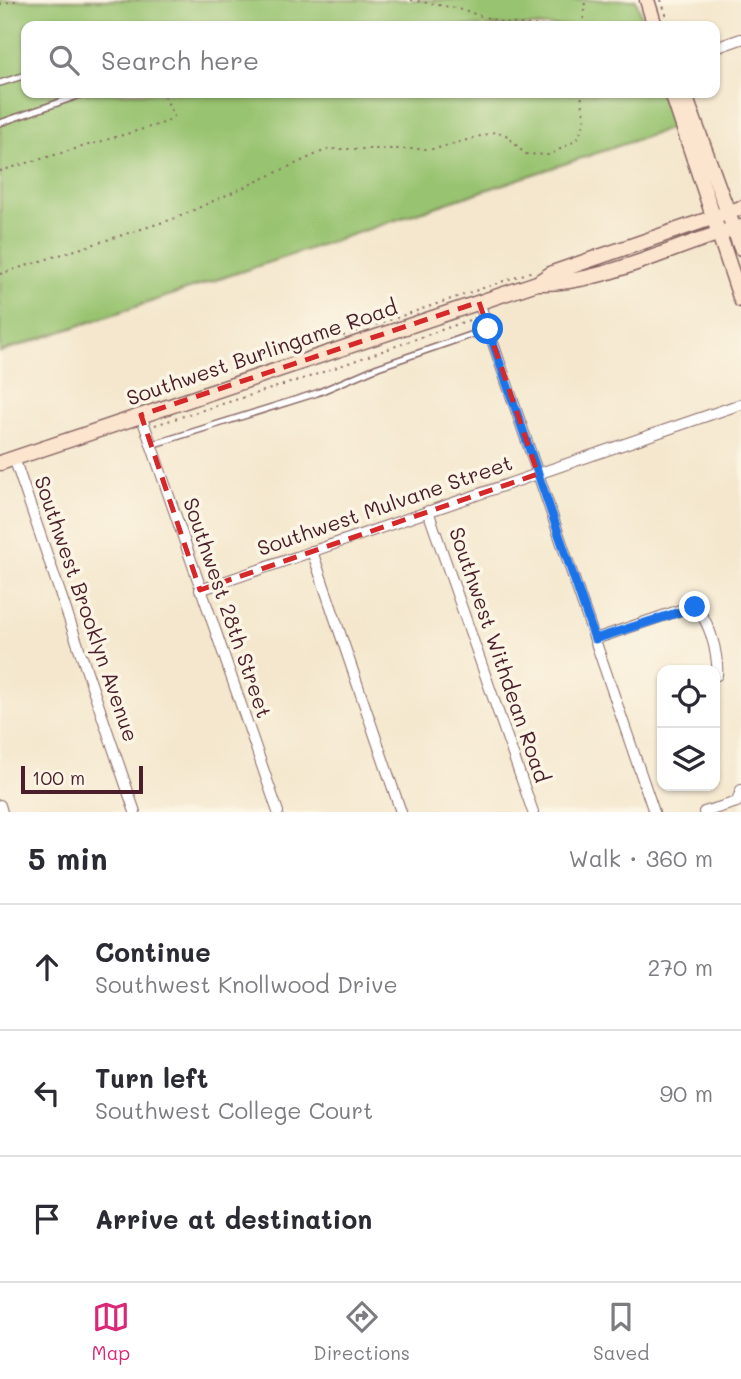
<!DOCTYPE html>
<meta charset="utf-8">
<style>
body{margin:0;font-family:Mali,sans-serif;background:#f7f7f7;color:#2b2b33}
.controls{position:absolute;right:21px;bottom:21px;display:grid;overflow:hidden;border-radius:14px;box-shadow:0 2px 5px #0004}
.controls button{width:63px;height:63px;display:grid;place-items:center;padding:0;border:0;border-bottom:2px solid #e1e1e2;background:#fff;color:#2b2b33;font:35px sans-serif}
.scale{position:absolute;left:21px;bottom:18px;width:122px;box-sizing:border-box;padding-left:7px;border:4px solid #4a1f2b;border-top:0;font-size:19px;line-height:24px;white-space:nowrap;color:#4a1f2b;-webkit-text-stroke:5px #fcf5e5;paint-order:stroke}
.stop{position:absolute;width:21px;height:21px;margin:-16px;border:5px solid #1a73e8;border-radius:50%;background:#fff}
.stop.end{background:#1a73e8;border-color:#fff;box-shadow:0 2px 7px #0008}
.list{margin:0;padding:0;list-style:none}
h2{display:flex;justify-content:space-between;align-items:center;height:91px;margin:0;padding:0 28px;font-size:30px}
h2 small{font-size:23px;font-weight:400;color:#7c7c81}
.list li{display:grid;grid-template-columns:46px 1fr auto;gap:21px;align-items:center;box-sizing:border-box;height:126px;padding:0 28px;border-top:2px solid #e1e1e2}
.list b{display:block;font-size:26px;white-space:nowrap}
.list p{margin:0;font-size:23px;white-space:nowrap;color:#7c7c81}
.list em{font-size:23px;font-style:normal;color:#7c7c81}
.icon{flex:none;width:38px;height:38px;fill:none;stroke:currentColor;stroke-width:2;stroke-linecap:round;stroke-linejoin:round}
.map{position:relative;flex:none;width:741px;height:812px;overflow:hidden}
.search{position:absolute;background:#fff;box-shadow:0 2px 5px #0004;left:21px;right:21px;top:21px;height:77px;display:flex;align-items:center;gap:18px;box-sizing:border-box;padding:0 24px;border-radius:14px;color:#7c7c81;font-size:26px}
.sheet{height:469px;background:#fff}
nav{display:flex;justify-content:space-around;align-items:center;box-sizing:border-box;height:98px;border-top:2px solid #e1e1e2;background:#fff;font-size:19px;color:#7c7c81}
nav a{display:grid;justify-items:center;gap:4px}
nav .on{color:#db2777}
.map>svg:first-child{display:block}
.green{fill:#98c370;stroke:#71714e;stroke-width:2}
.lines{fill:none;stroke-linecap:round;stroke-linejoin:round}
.service-casing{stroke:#866564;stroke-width:8}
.minor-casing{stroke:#866564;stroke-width:12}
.secondary-casing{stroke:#866564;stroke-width:17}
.path{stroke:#866564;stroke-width:2;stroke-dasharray:2 5;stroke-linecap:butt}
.service{stroke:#fff;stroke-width:5}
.minor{stroke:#fff;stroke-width:10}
.secondary{stroke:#fce5cf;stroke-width:14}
.route{stroke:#1a73e8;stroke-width:9}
.marked{fill:none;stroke:#d62828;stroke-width:5;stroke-dasharray:14 9;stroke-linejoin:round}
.labels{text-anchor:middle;stroke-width:7;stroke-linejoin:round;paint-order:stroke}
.street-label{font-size:21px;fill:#4a1f2b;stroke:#fcf5e5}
</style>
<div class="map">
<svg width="741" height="812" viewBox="0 0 741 812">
<rect width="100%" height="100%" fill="#fcf5e5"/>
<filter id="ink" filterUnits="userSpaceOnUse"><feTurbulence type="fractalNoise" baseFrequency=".0143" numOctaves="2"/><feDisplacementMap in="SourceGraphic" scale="14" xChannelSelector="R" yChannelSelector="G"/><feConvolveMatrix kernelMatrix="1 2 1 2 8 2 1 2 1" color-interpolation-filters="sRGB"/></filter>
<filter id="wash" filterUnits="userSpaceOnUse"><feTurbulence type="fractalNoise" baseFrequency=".00686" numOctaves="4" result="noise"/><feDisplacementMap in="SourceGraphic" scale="28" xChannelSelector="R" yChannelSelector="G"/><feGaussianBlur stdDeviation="1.57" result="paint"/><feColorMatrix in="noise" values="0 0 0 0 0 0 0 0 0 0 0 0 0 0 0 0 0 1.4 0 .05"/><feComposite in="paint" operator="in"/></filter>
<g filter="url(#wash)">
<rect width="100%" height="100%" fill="#f4e7cd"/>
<path class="green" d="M0,0H636L645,26H26V93H666L675,127L0,352Z"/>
</g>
<g filter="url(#ink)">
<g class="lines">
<defs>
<path id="service" d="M0,83L26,75
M0,123L86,93
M151,445L317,393L378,367L488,329"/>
<path id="minor" d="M715,48L741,39
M479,302L654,812
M141,415L278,812
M14,458L135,812
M428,511L533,812
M312,551L401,812
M200,590L741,404
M595,639L689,607C709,610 719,657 717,675
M737,802L741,790
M0,805L2,812
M704,812L737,802"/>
<path id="secondary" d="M647,0L655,26
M672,93L741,300
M684,93L741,248
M537,283C604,285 677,243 741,227
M0,463L537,283L552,273L741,208"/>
</defs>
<use href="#service" class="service-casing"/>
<use href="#minor" class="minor-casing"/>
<use href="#secondary" class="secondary-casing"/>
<path class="path" d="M411,0L455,8L505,23L543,26
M661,0L670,26
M0,4L19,0
M583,26L585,0
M0,171L167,122L174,116L163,93
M0,274L176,218L328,149H435L495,132L505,134L525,154L549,155L577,140L585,122L581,93
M343,336L533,271
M155,425L309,377L475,318"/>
<use href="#service" class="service"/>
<use href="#minor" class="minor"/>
<use href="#secondary" class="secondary"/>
</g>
</g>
<g class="lines" filter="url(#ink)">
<path class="route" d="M488,329L595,639L695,607"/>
</g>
<path class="marked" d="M479,302L538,474L200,590L141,415Z"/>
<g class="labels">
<g class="street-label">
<text transform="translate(262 353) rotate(-19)" y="7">Southwest Burlingame Road</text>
<text transform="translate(385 506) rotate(-19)" y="7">Southwest Mulvane Street</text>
<text transform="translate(227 608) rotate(71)" y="7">Southwest 28th Street</text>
<text transform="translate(86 609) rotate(71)" y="7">Southwest Brooklyn Avenue</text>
<text transform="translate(499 655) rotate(71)" y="7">Southwest Withdean Road</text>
</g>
</g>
</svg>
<div class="controls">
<button><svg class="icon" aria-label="locate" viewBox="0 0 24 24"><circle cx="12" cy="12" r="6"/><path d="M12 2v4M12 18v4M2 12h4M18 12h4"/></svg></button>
<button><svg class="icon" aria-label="layers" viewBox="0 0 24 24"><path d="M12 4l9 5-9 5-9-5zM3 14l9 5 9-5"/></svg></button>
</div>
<div class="scale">100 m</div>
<div class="stop" style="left:488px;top:329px"></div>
<div class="stop end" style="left:695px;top:607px"></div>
<div class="search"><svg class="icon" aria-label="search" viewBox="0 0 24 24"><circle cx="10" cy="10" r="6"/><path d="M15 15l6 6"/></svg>Search here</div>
</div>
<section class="sheet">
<h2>5 min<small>Walk · 360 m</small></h2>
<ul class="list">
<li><svg class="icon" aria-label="ahead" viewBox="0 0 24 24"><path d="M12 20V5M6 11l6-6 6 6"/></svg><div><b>Continue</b><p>Southwest Knollwood Drive</p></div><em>270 m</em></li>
<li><svg class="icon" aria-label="left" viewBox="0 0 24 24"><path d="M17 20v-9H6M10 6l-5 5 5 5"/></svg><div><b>Turn left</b><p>Southwest College Court</p></div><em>90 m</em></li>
<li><svg class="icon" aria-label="arrive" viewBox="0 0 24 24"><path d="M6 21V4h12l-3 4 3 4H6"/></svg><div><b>Arrive at destination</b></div></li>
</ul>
</section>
<nav>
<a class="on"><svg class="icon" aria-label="map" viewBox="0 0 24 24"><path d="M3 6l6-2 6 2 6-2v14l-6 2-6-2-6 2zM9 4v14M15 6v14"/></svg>Map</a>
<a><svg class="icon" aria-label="directions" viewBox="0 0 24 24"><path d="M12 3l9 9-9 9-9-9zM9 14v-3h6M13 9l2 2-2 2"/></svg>Directions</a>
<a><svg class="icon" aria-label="saved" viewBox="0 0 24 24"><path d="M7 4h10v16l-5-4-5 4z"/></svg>Saved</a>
</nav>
